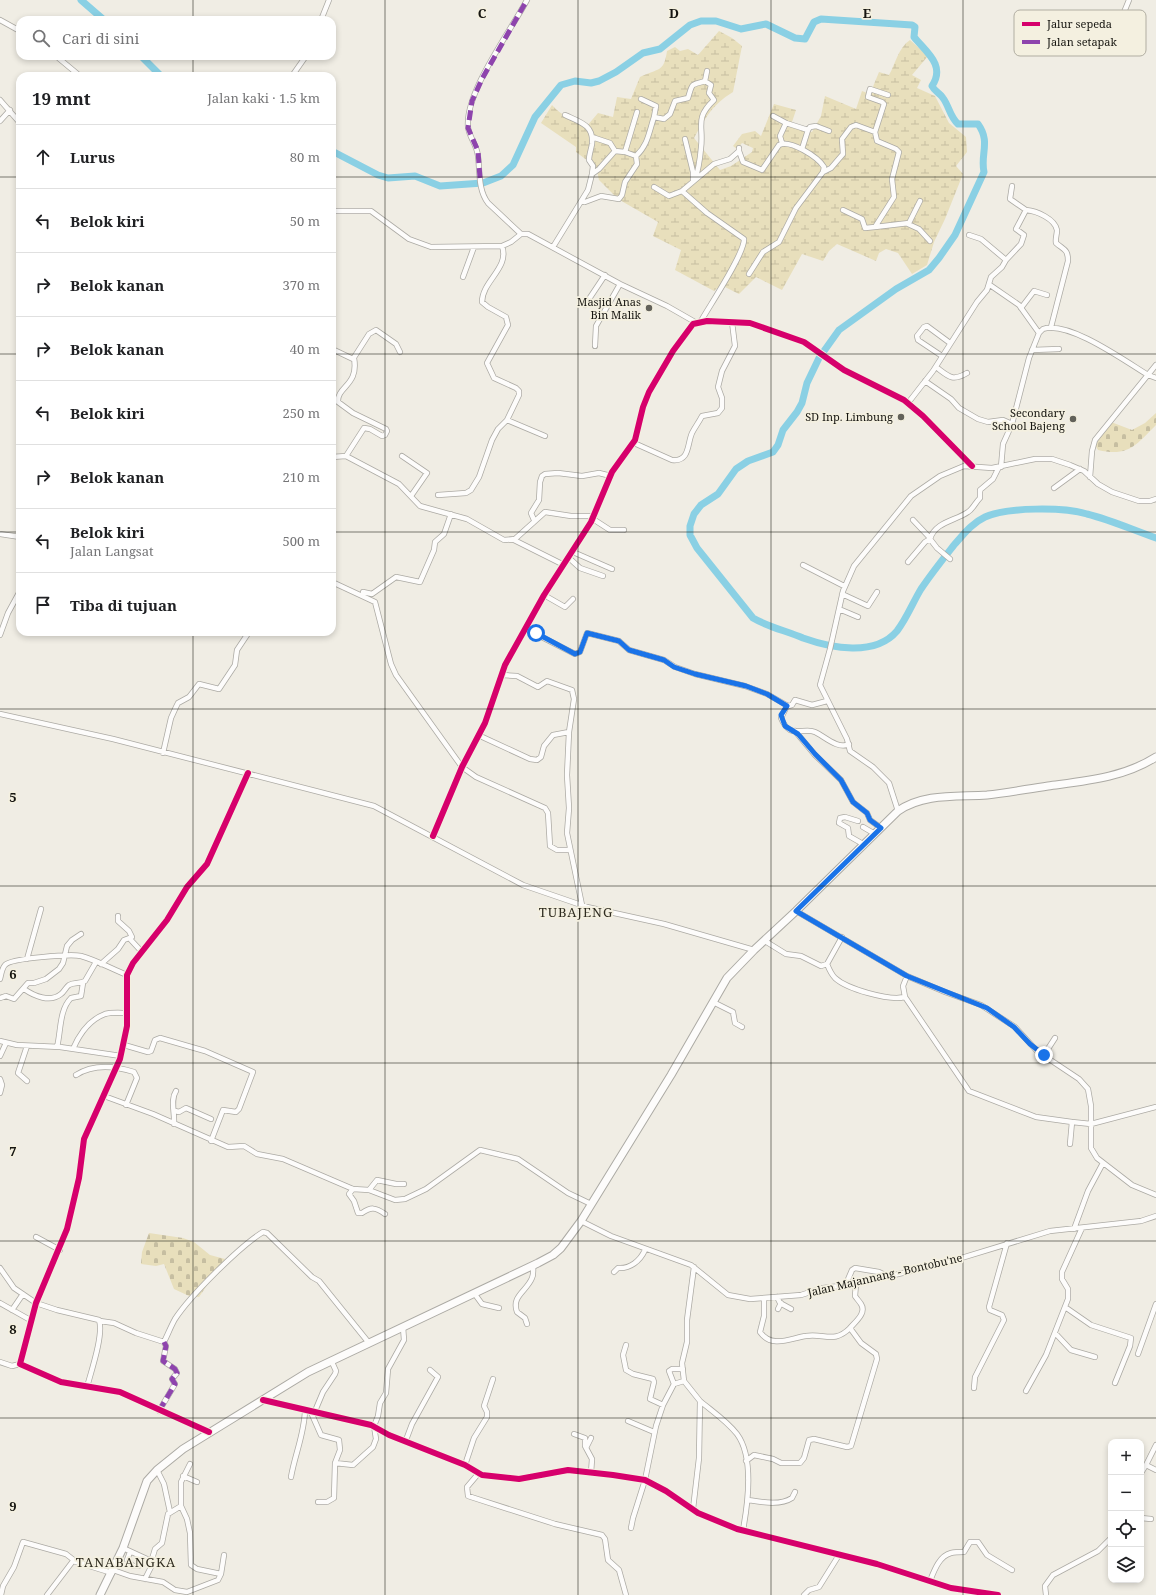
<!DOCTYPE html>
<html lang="id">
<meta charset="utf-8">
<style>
body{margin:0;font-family:"Noto Serif",serif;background:#f2f2f2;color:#202124}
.controls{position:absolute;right:12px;bottom:12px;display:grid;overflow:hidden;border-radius:8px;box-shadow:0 2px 6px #0003}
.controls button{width:36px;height:36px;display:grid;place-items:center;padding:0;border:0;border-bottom:1px solid #e0e0e0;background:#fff;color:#202124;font:20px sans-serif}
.stop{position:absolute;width:12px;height:12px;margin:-9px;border:3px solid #1a73e8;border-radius:50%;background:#fff}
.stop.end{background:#1a73e8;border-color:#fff;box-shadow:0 1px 4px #0008}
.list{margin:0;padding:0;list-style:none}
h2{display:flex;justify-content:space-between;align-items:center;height:52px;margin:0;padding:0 16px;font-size:17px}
h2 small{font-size:13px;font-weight:400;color:#757577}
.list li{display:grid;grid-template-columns:26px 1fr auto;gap:12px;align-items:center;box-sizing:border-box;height:64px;padding:0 16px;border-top:1px solid #e0e0e0}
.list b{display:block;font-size:15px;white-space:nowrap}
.list p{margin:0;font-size:13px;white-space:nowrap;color:#757577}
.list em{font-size:13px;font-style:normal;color:#757577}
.icon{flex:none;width:22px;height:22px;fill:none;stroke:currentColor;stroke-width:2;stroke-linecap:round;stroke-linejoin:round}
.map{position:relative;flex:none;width:1156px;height:1595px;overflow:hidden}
.search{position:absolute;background:#fff;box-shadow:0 2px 6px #0003;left:16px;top:16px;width:320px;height:44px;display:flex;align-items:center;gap:10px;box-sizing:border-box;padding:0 14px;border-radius:12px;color:#757577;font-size:15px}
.panel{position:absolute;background:#fff;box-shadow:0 2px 6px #0003;left:16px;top:72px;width:320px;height:564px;border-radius:12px}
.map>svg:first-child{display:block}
.wetland{fill:url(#wetland-marsh)}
.cemetery{fill:url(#cemetery-stones)}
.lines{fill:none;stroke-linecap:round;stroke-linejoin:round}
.river{stroke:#8ad0e4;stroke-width:7}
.minor-casing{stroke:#acaaa4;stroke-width:6}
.primary-casing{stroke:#acaaa4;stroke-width:9}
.minor{stroke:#fdfcfb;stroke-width:4.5}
.primary{stroke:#fdfcfb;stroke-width:7}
.quiet{stroke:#8e44ad;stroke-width:5;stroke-dasharray:10 5;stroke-linecap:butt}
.cycleway-casing{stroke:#f4f0e0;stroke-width:8}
.cycleway{stroke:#d6006c;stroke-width:6}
.route{stroke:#1a73e8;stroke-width:5}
.grid{fill:none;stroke:#161510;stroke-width:1;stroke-opacity:0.55}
.poi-dot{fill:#62615a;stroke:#f4f0e0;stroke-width:1.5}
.labels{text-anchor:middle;stroke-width:3.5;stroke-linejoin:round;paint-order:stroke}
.poi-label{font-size:11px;fill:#161510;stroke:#f4f0e0;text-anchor:end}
.street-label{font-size:11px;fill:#161510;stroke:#f4f0e0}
.quarter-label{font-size:13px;letter-spacing:1px;fill:#2f2c20;stroke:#f4f0e0}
.key{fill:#f4f0e0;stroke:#b1aea2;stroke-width:1}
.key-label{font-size:11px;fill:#161510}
.grid-label{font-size:13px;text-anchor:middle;font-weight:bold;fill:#161510;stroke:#f4f0e0;stroke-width:3.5;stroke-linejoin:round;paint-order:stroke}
</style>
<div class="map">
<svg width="1156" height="1595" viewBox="0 0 1156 1595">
<defs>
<pattern id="wetland-marsh" width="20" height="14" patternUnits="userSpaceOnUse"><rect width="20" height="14" fill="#e8dfbc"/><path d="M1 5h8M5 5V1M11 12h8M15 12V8" fill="none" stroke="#c6bea1"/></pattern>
<pattern id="cemetery-stones" width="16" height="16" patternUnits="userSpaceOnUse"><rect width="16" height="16" fill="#e8dfbc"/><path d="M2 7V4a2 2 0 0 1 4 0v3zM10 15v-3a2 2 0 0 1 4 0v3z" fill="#c6bea1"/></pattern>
</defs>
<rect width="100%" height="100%" fill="#f0ede4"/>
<path class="wetland" d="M719,31L732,38L742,46L733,92C712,105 706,117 694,138L720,170L731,166L752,152L753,148L742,143L737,149L733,146L742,134L755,131L761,136L774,104L796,110L791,125L812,132L821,116L825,96L856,109L862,91L870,94L879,72L889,75C896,63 898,48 910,40L928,56L912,75L921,80L917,88L935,96L949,123L966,137L967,152L956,166L963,174L945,219L934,242L927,265L912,274L898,253L886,249L879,253L876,261L837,244L829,251L823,261L802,254L782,290L756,277L739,294L721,285L714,291L675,270L681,250L653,236L658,222L618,199L599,180L596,167L576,152V147L541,123L552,105C562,117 573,119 587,126L598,113L613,117L617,97L631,99L640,77C658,68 664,73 667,51L675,47L680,51L688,49L698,55Z"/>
<path class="cemetery" d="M1156,413V425C1136,445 1129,457 1098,450L1095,445L1111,422L1132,430L1145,423Z
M149,1233L183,1238L194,1242L210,1255L225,1259L199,1297L189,1296L174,1289L164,1264L156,1266L141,1264L142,1252Z"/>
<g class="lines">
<path class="river" d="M81,0L104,20
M141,56L161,76
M332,151L378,175L388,178L415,176L440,186L483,183L501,176L513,165L535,117L561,85L575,81L591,83L599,81L616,72L643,53L660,49L690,25L701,21H716L741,29L766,24L795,38L805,39L814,22L821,19L912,25L915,27L914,37C926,52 946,65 932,86C935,92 940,93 943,98C949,106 950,117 958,124H978C991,142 980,154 984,172L955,235L939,258L929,270L896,289L839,330L819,358L807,383L802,403L797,412L783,430L778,445L773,452L748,461L736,469L718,494L701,505L694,514L690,526V535L697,548L753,618C768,627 787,631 803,638C831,648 875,657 897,631C907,618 913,602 921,589C931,574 943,559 954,545C963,535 972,523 985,517C1007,507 1064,507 1087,514C1111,520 1133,530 1156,538"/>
<defs>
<path id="minor" d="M0,20L20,31
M321,20L329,0
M1067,23L1111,31L1120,22L1129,0
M56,56L80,76
M292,76L306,56
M641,99L656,106L654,117
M0,100L20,123
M565,115C580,122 594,125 592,144C591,150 589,155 589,160L593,166L592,174
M773,116L786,123L780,136L782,143
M0,121L10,110
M786,123L808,130L810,127L816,126L829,131
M592,137L610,143L615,151
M685,139L693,172V180
M802,149L808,130
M739,151L743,162L762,170L779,145C790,139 818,157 824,167L823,172L796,208L779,242L763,252L749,274
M625,152L637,112
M823,172L831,168L843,154L842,139L851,127L856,125L875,132L884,104L882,102L868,97L870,89L888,95
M695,179C699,169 700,159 701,148C704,126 694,119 714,100L709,93L711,85L705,81
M654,187L669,196L682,191L707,213L744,239C745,253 710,305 701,321
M682,191L714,164L730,159L739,151V148
M582,201L585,202L601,196L619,199L622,195L625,182L637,164L636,156
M843,210L862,219L865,228L875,227L894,197L892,179L899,152L896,149L877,141L875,132
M1026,210C1037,211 1055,219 1057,230C1057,235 1055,239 1056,243C1064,250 1068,249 1068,261L1051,327
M332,211H371L409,239L431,247L502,246L511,242L521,234H528L620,284L667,306L695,322
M908,224L919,229L930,241
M875,227L909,223L920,201
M521,234L488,203C478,190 480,172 478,156C477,145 469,137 468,127C465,92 510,32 527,0
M969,235L981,239L1006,260
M553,247L588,190L592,174L599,169L615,151L625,152L636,156C648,145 649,132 654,117L664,119L670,114L675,101L688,98C693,82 690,86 705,81L707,71
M463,277L474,247
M990,285L1019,305L1039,333
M585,305L605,275
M1021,308L1034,291L1047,295
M595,346L596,326L620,284
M332,349L353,359L369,334L376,330L396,344L400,352
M1032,350L1059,349
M942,356L918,340L917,336L924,327L927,326L950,343
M936,367C948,376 952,382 967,373
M925,381L951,399L959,408L978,419L988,422L1003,420L1012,424
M908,403L933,371L977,302L987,290L991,277L1002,267L1006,260L1021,244L1024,235L1016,229L1026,210L1010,199L1012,186
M507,420L545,436
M634,443L672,460C690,462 687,444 692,433C695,427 699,422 702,416L718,413L722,408V398L718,387L722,371L735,346L732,322
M346,456L364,428L370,429L382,436L385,435L387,431L386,429L353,413L338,402C337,386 359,386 354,358
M402,456L427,473L411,496
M332,457L346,456L399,484L420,506L467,519L504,540L515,539L545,512L571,516H594
M1001,467L1003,444L1012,424L1029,358L1039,333L1043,329C1068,320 1125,361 1148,375L1156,378
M1090,477L1092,451L1095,440L1156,365
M1054,488L1080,469
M438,495L466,493L471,490L479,477L492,440L498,429L507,420L519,395V391L516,388L494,378L487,363L508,325L506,317L488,307L482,302C482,281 510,268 502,246
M593,519L610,530H624
M534,520L531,513L539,500L540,482L542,476L545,474L558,473L582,476L599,473L611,476
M913,520L930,538
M0,534L20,537
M514,540L564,565
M573,552L612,569
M569,558L580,568L603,576
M950,559L937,548L930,539C935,522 955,521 968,512C973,509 975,503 980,498V490L993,479L999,467
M908,562L925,542L930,539
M803,565L844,586
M332,582L375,602L391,664L396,675L462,767L476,777L545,808L548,813L550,846L557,850H569
M363,592L372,594L396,577L420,582L434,550L435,542L444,534L451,514
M842,594L868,606L877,592
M544,595L565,607L573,599
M839,609L858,617
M526,629L575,654L580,652L587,633L619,641L629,650L664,660L675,667L695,674L745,686L767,694L788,706L792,705L795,700L812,705L827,701
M0,635L8,613L20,591
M502,675L517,676L538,687L547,681L572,690L574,699L569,732L567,775L569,808L567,833L582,905
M787,706L781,718C783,723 785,727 790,730C798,734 807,728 815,732C824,736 838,750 849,744
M0,714L113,739L374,806L523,885L587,907L664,924L754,950
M795,731L815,755L841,780L853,802L867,813L870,820L881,828
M478,735L530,759L537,760L541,757L544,746L553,735L569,732
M163,753L171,718L176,707L178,703L189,697L199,684L219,689L235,665L237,650L249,632
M898,811L889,783L873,767L850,751L847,739L820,685L830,649L843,591L854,566L911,496L940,476L964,466L992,468L1035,459H1052L1070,465L1084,471L1098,484L1112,492L1139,501H1150L1156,499
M858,821L845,817L840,818L839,823L848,828L849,836L863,844
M863,827L875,834
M433,836L462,767L485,723L505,665L544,595L591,522L612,472L635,440L643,407L649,392L673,351L693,324L707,321L750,323L804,342L844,370L904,400L923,416L972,466
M796,911L907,976L945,992L981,1005L1015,1027L1037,1051L1079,1079L1088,1089L1091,1106V1148L1097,1158L1132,1185L1156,1195
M130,939L142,952
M765,941L786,954L801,956L821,966L827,964L842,937
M27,959L41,909
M101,964L118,949L124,940L132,937L129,931L118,921V916
M827,964C829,969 831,974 835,978C847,989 889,1001 905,997L903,986L907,976
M0,979C1,975 2,968 5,965C11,958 71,954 81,956C96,960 112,969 127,975
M24,989C34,996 50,1003 61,994C64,992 66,987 69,985C74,982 80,984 85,981L96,962
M905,997L969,1091L1036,1117L1072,1122L1091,1124L1156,1107
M0,998L6,996L14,999L28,983H34L46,979L59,969L63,963L67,946L72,940L81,934
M713,1002L733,1012L735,1023L742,1027
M0,1041L17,1045L60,1047L121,1056
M124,1045L148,1052L151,1051L155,1040L160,1038L205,1051L253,1072L239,1109L236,1112L223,1110L211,1141
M27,1046L18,1073L27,1081
M57,1047C61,1032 59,1010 71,998L81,996L83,983
M73,1049C79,1035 89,1020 105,1014C112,1012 121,1013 128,1013
M1044,1055L1055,1038
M0,1056L6,1043
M76,1075C93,1064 115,1066 134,1072L137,1078L126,1105
M0,1079L2,1085L0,1093
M104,1096L153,1114L228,1147L244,1146L257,1154L283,1159L353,1189L369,1190L395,1200L405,1199L426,1189L480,1150L518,1159L568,1193L591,1204
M175,1111L179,1112L186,1108L211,1119
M174,1124C175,1113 170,1100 176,1091
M1070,1144L1072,1122
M353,1189L349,1194L354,1201L358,1213H362C371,1207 375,1207 385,1214
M369,1190L377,1180L396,1184H404
M581,1221L611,1236L691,1265L728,1295L750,1299L801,1295L823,1288L856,1284L945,1263L1050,1231L1141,1221L1156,1216
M1074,1229L1088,1191L1103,1163
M36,1237L60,1250
M0,1268L14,1288L36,1303L57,1310L99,1320C104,1334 91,1372 87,1387
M614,1272L618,1268C630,1269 640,1261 645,1250
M846,1284L852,1270L855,1268L879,1272L889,1277
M474,1293L482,1304L499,1308
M777,1297L780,1303L791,1309
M764,1298V1316L760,1332C772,1349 791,1338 806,1336C824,1333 834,1344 850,1328
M0,1303L32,1321
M1065,1307L1091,1325L1131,1338L1130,1346L1115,1383
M778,1309L781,1303
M12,1310L23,1294
M100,1321L114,1323L136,1333L164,1342C168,1334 171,1326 175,1319C190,1296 240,1246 263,1232L267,1233L312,1277L319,1281L369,1343
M527,1324L525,1318L517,1312C511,1296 527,1291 532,1278C534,1274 533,1269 533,1265
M1055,1333L1071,1350L1095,1357
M626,1345L623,1355L626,1370L633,1374L653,1379L654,1382L650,1399L663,1405
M1138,1354L1156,1304
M0,1362L12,1366L20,1364
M674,1384L669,1371L672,1369H683
M974,1388L975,1377L1004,1320L1002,1315L990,1310L989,1307L1007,1243
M1026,1391L1046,1355L1068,1299V1289L1062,1279V1272L1082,1228
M263,1400L371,1425L389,1435L465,1465L482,1475L519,1479L568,1470L613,1475L645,1480L666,1491L698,1513L737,1529L877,1564L951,1588L998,1595
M700,1401C712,1411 727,1421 737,1434C754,1457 748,1503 743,1530
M310,1410L321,1435L339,1440L340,1450L335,1463L353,1465L373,1447L376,1439L374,1426L378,1416L380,1403L386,1393L388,1369L404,1340L403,1327
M159,1411L175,1384L172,1379L177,1373L175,1369L163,1361L166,1346L164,1342
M315,1411L323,1392L335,1374L336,1371L331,1360
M628,1421L654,1432
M209,1432L120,1392L61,1382L20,1364L36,1303L67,1229L79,1178L84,1139L120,1059L127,1026V975L133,963L167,920L187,887L207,864L248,773
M574,1434L585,1438V1446L592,1459L591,1473
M406,1440L412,1424L438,1377L430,1370
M586,1448L591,1438
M746,1461L754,1455L773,1459L781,1463H800L804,1458L809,1440L814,1439L847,1447L851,1446L877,1359L876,1354L861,1343L850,1328C855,1322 867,1313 861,1304C859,1301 857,1299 855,1296L856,1284
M465,1465L474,1438L487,1417V1412L484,1406L493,1379
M1146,1465L1156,1445
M157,1470L164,1484L170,1512
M1141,1473L1146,1465L1156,1470
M478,1474L467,1487L468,1496L555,1524L602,1535L605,1539L608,1560L619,1570L626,1595
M183,1476L197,1482
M291,1477C295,1454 305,1432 305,1409
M748,1500C761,1502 780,1506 792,1498L795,1492
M318,1502H327L334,1498L335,1463
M181,1506L187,1519L190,1533L191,1565L197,1569L221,1574
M693,1509L699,1458L700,1401L684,1381L682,1363L687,1342V1320L694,1267
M1141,1518L1151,1519
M631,1528L633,1518L645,1480L656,1426L663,1405L674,1384L684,1381
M123,1548L147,1559H152L155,1549L162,1543L163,1538L168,1514L181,1506V1482L190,1464
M130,1552L127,1560L133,1566H138L149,1561
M113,1570L130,1576L163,1582L175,1590L187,1592L218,1580L221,1574L224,1555
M145,1579L151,1567L148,1560
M930,1581C934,1571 939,1556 951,1553C955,1552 960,1552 964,1552L970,1542H978L987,1555L1012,1570
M1,1595L3,1586L14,1567L23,1542L66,1554L75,1561
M47,1595L73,1561L112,1573
M804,1595L809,1590L819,1587L839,1555
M1046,1595L1045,1586L1053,1575L1098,1551L1111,1538"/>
<path id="primary" d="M100,1595L123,1548L147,1481L157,1470L183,1449L308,1372L538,1263L553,1255L561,1248L581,1221L671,1075L727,978L754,950L796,911L898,811C924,793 957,797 987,795C1007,793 1027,789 1048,786C1085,781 1123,778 1156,757"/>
</defs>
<use href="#minor" class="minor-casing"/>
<use href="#primary" class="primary-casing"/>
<use href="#minor" class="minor"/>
<use href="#primary" class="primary"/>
<path class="quiet" d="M480,178L478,151L468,128L472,101L482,79L527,0
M159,1411L175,1384L172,1379L177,1373L175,1369L163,1361L166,1346L164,1342"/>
<defs>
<path id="cycleway" d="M433,836L462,767L485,723L505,665L544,595L591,522L612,472L635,440L643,407L649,392L673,351L693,324L707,321L750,323L804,342L844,370L904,400L923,416L972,466
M263,1400L371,1425L389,1435L465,1465L482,1475L519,1479L568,1470L613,1475L645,1480L666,1491L698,1513L737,1529L877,1564L951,1588L998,1595
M209,1432L120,1392L61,1382L20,1364L36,1303L67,1229L79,1178L84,1139L120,1059L127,1026V975L133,963L167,920L187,887L207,864L248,773"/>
</defs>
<use href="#cycleway" class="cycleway-casing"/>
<use href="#cycleway" class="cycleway"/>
</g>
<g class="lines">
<path class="route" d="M536,633L575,654L580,652L587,633L619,641L629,650L664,660L674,667L695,674L746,686L767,694L787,706L781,715L785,726L798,734L815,754L841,780L853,802L867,813L870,820L881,828L796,911L907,976L987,1008L1014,1027L1030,1044L1044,1055"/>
</g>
<path class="grid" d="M193,0V20M385,0V1595M578,0V1595M771,0V1595M963,0V1595M193,56V76M0,177H20M332,177H1156M0,354H20M332,354H1156M0,532H20M332,532H1156M193,632V1595M0,709H1156M0,886H1156M0,1063H1156M0,1241H1156M0,1418H1156"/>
<g class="poi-dot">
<circle cx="649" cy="308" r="4"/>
<circle cx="901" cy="417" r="4"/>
<circle cx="1073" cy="419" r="4"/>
</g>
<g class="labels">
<g class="poi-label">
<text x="641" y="306">Masjid Anas<tspan x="641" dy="13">Bin Malik</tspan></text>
<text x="1065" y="417">Secondary<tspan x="1065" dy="13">School Bajeng</tspan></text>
<text x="893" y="421">SD Inp. Limbung</text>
</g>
<g class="street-label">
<text transform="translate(885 1275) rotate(-13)" y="4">Jalan Majannang - Bontobu'ne</text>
</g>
<g class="quarter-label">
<text x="576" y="917">TUBAJENG</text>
<text x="126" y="1567">TANABANGKA</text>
</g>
</g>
<rect x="1014" y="10" width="132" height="46" rx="6" class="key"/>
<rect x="1022" y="22" width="18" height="4" fill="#d6006c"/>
<rect x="1022" y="40" width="18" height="4" fill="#8e44ad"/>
<g class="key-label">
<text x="1047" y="28">Jalur sepeda</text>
<text x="1047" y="46">Jalan setapak</text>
</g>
<g class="grid-label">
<text x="482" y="18">C</text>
<text x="674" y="18">D</text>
<text x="867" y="18">E</text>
<text x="13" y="802">5</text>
<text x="13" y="979">6</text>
<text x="13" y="1156">7</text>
<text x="13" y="1334">8</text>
<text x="13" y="1511">9</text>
</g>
</svg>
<div class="controls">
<button>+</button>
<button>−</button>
<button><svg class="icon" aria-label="locate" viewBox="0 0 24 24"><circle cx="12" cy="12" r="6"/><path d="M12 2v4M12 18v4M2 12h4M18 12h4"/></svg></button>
<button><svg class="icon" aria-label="layers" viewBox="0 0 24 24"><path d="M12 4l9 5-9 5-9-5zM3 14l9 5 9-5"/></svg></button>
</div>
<div class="stop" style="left:536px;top:633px"></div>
<div class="stop end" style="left:1044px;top:1055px"></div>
<div class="search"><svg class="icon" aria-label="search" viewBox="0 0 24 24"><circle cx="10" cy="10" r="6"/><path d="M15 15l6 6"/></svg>Cari di sini</div>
<section class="panel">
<h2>19 mnt<small>Jalan kaki · 1.5 km</small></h2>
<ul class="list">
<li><svg class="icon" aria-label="ahead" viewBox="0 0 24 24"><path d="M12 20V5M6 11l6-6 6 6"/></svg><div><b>Lurus</b></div><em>80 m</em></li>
<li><svg class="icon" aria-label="left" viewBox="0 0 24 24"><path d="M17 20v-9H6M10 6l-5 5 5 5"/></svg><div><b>Belok kiri</b></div><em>50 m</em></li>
<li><svg class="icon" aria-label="right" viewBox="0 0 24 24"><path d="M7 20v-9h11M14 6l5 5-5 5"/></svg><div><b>Belok kanan</b></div><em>370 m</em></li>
<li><svg class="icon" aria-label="right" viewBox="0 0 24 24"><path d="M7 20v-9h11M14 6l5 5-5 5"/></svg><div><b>Belok kanan</b></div><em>40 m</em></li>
<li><svg class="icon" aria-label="left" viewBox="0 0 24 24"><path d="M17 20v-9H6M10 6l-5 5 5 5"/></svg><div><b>Belok kiri</b></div><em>250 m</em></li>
<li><svg class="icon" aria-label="right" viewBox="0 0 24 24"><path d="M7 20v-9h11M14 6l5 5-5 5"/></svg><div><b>Belok kanan</b></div><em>210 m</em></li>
<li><svg class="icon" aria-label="left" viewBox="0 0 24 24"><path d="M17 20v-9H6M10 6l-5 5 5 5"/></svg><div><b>Belok kiri</b><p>Jalan Langsat</p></div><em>500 m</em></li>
<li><svg class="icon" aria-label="arrive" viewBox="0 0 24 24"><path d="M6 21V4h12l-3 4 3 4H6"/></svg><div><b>Tiba di tujuan</b></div></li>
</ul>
</section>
</div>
